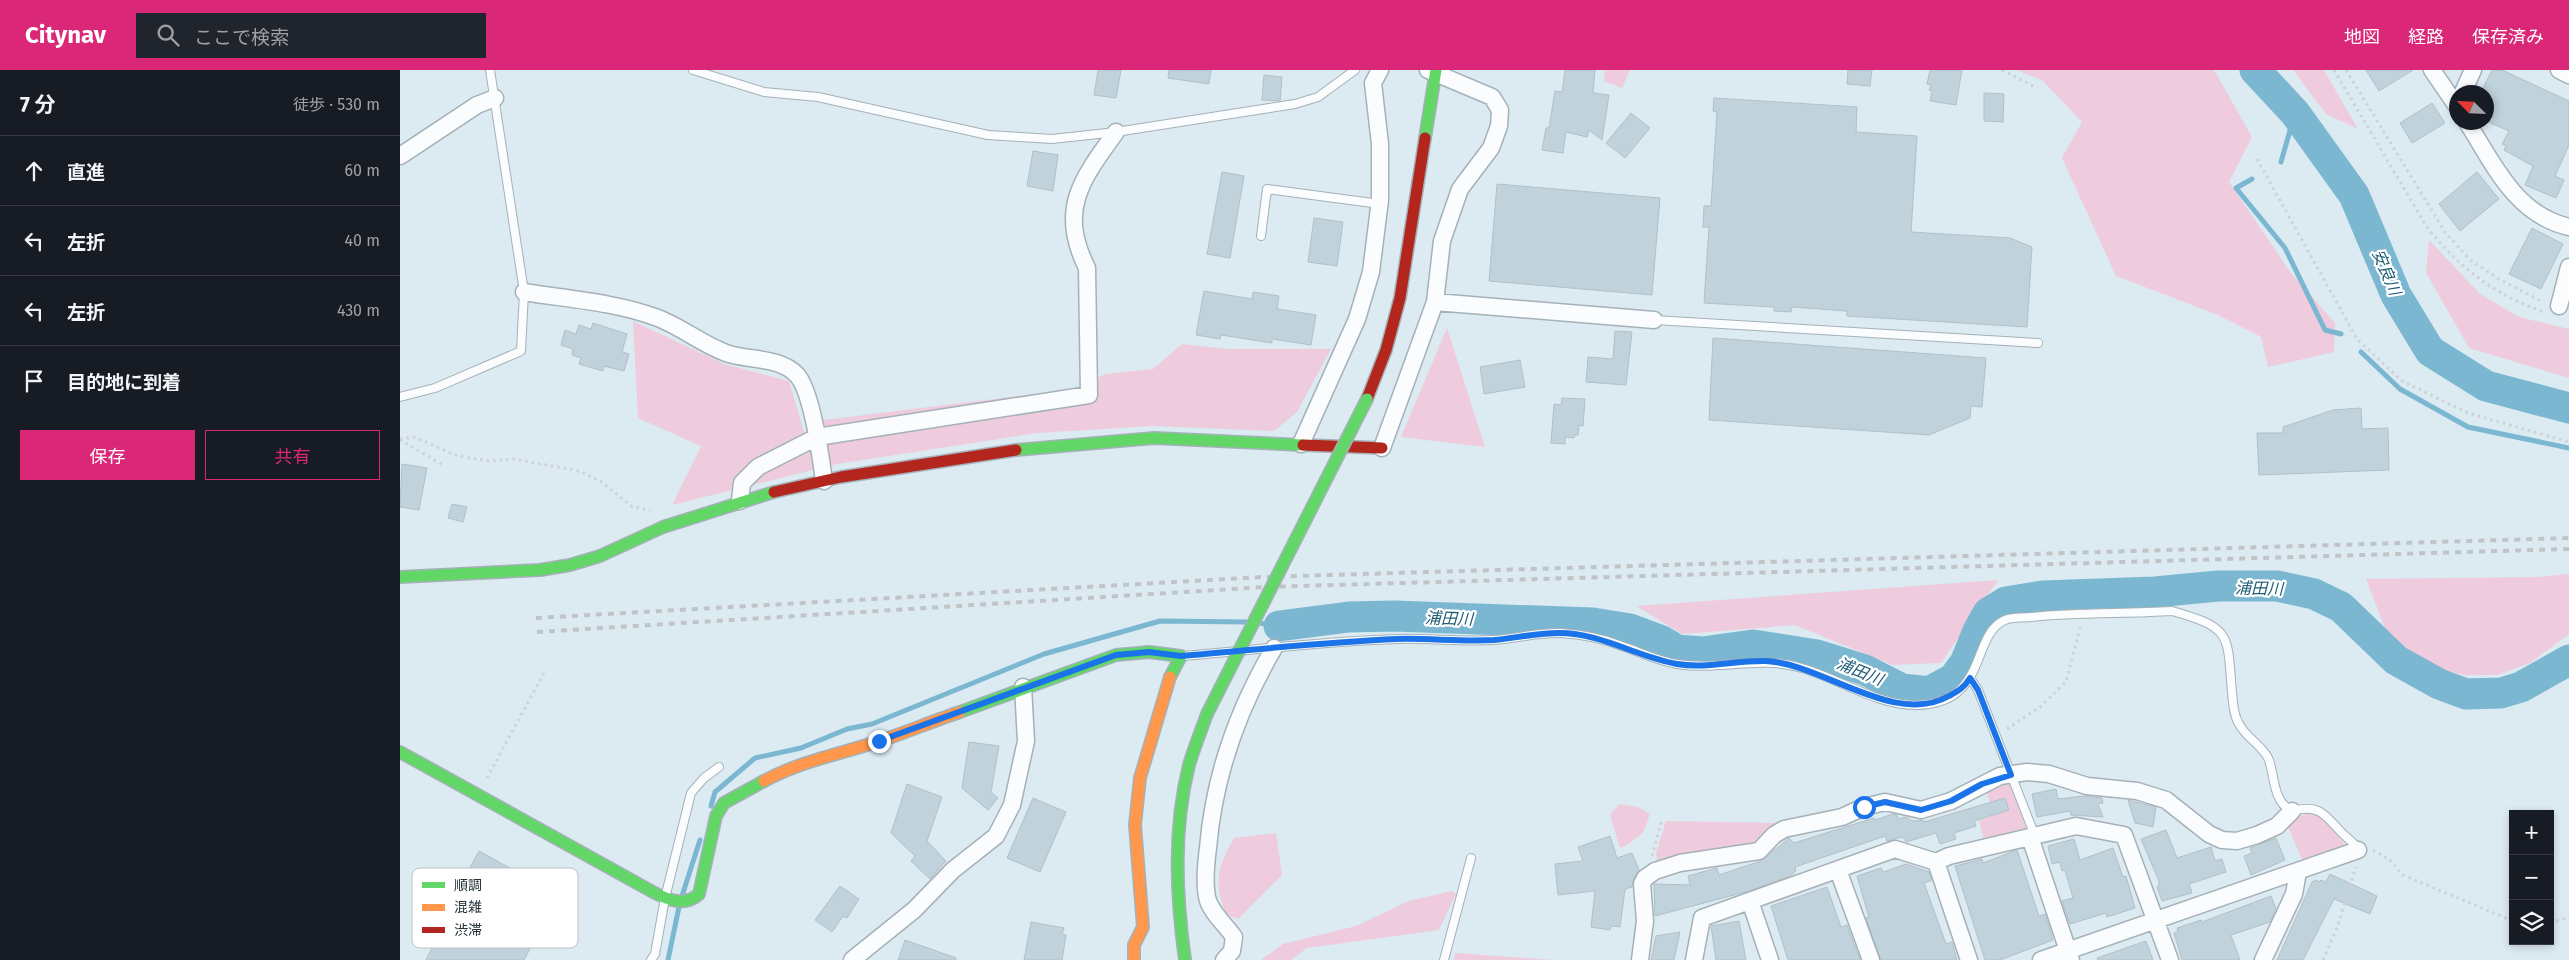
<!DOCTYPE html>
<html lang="ja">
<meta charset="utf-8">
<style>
body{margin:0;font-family:"Fira Sans","Noto Sans JP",sans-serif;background:#20242c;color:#f1f3f6}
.controls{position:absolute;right:15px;bottom:15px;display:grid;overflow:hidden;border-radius:0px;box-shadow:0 2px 8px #0003}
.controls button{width:45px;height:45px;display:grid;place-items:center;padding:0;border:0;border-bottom:1px solid #363941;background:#171b24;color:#f1f3f6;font:25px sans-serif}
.compass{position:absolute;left:2049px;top:15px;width:45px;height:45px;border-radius:50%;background:#171b24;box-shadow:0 2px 8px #0003;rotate:294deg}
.stop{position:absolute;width:15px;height:15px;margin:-11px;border:4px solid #1a73e8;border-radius:50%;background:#fff}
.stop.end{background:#1a73e8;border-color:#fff;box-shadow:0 1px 5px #0008}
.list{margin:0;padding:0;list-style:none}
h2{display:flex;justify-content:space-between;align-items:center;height:65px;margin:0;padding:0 20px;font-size:21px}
h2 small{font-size:16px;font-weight:400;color:#9ea1a6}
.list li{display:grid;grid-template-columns:32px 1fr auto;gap:15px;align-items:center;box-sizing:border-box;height:70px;padding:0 20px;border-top:1px solid #363941}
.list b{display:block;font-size:19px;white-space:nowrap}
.list em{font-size:16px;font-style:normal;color:#9ea1a6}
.actions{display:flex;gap:10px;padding:15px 20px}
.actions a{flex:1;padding:11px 0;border:1px solid #db2777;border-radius:0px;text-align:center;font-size:18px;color:#db2777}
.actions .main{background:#db2777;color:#fff}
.icon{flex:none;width:28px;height:28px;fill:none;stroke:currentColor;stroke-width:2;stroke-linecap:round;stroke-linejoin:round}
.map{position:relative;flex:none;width:2169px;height:890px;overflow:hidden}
header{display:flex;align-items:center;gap:30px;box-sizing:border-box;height:70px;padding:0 25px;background:#db2777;color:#fff}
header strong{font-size:24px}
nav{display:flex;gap:28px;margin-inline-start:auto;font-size:18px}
.search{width:350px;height:45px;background:#20242c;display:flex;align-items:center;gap:12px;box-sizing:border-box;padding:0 18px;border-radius:0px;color:#9ea1a6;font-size:19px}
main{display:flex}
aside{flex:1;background:#171b24}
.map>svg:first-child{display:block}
.green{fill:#ecd}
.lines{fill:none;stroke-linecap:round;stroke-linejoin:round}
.stream{stroke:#7bb7d1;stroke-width:5}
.river{stroke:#7bb7d1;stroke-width:31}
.building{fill:#c0d3dc;stroke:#b3bfc5}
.lane-casing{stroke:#a4b1b8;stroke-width:10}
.street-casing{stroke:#a4b1b8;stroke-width:19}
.fast-casing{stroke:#a4b1b8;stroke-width:14}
.slow-casing{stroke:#a4b1b8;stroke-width:14}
.jam-casing{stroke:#a4b1b8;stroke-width:14}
.path{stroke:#ced2d4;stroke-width:3;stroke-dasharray:2.5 4;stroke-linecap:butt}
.lane{stroke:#fafcfd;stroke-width:8}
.street{stroke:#fafcfd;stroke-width:16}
.fast{stroke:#63d668;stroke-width:11}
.slow{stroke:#ff974d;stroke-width:11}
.jam{stroke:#b3261e;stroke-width:11}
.rail{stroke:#c0c4c6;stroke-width:4;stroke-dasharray:6 6;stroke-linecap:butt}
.fast-bridge-casing{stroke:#a4b1b8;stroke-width:14;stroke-linecap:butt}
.fast-bridge{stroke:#63d668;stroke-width:11}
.route{stroke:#1a73e8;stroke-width:6}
.labels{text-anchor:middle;stroke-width:4.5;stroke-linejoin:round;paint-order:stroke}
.water-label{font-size:16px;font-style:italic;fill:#1c5b74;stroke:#fff}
.key{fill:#fff;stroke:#bdc1c3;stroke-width:1}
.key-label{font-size:14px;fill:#243137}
</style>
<header>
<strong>Citynav</strong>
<div class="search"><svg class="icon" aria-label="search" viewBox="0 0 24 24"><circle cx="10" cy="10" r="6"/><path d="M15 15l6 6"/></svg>ここで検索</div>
<nav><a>地図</a><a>経路</a><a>保存済み</a></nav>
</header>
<main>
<aside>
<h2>7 分<small>徒歩 · 530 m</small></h2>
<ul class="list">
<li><svg class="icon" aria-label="ahead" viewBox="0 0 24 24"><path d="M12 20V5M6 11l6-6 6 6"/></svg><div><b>直進</b></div><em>60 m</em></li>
<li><svg class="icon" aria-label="left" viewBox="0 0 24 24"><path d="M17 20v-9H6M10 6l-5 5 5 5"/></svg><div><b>左折</b></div><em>40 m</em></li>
<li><svg class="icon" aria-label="left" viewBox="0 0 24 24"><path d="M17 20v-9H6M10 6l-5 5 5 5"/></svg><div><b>左折</b></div><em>430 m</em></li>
<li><svg class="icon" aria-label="arrive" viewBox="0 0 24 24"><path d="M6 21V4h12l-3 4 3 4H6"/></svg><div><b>目的地に到着</b></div></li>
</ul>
<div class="actions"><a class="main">保存</a><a>共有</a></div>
</aside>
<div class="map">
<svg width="2169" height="890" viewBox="0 0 2169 890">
<rect width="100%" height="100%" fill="#dceaf2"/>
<path class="green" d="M1205,0H1230L1222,18L1204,11Z
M1617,0H1814L1852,67L1829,112L1891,203L1935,253L1934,282L1868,297L1861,267L1818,245L1716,206L1662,88L1682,52L1643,11Z
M1893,0H1924L1958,59L1926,44Z
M2029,170L2080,224L2119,247L2169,259V308L2069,278L2026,203Z
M233,251L324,294L389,311L404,362L424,350L675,319L705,304L753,299L782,274L826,279H931L897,342L874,361L754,356L637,363L437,394L272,435L301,376L238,348Z
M1047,258L1085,377L1001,367Z
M2169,504V564L2130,593L2098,605H2063L2036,598L2011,587L1985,558L1966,509L2138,507Z
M1598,510L1541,593L1493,595L1395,555L1282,564L1236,536Z
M1608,709L1628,760L1584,770L1579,751L1594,745L1585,717Z
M1219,734L1238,737L1250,744L1243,763C1234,768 1230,775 1220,778L1210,745Z
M1911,742L1922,746L1945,775L1903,792L1886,752Z
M1266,751L1381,753L1353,777L1258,795L1256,783Z
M876,763L882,805L838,849L826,844C813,813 818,796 834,768Z
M1052,821L1056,824L1039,860L907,878L891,890H861L883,874L956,856L1009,831Z
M1055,883L1153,890H1054Z"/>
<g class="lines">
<path class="stream" d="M1881,92L1895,43
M1852,109L1836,118L1885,178L1925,260L1941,264
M1961,282L2000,319L2068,357L2169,378
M859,553L879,556
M311,736L315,722L355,688L401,678L447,659L472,654L644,584L760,551L846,552
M282,826L300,770
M268,890L279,837"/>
<path class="river" d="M1855,0L1895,43L1954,125L1996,225L2030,281L2086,316L2169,338
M879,556L949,547L994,546L1193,553L1230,559L1262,571L1277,580L1302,582L1353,575L1417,585L1465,600L1502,619L1529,622L1553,609L1565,593L1578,561L1588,543L1606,532L1643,526L1755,522L1818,516H1877L1914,524L1941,537L1996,590L2039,614L2066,624L2101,623L2121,617L2169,590"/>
</g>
<path class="building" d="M698,0H721L716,28L694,25Z
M769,0H811L809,14L768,8Z
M1165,0H1195L1193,23L1209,25L1202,70L1189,60L1187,67L1166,62L1163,83L1142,80L1146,58H1149L1155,21L1162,22Z
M1448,0H1472L1470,16L1447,14Z
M1530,0H1562L1556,35L1530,31L1532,21L1529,20L1531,15L1527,14Z
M1966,0H2013L1979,21Z
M2092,0H2102L2169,31V75L2155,106L2164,110L2156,128L2125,115L2133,96L2104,80L2106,76L2102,74L2109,61L2086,51V22H2081Z
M864,5L882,7L880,31L862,30Z
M1584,23L1604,24L1603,52L1584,51Z
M1314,28L1457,37L1456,62L1517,66L1511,162L1610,168L1632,177L1627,257L1447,246V241L1392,237L1391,242L1374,241V237L1304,233L1309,157H1303L1304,136H1311L1317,42L1313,41Z
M2032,33L2045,53L2012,73L2000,53Z
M1231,43L1250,58L1225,88L1206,73Z
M633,81L658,85L653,121L627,116Z
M822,102L844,106L830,188L807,184Z
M2077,102L2099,129L2060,161L2039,134Z
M1097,114L1260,128L1252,225L1089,211Z
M914,148L943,152L937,196L908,192Z
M2132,158L2163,174L2141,219L2109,204Z
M804,221L852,229L853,222L879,226L877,239L916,245L911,275L872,269V273L821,265L820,269L796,265Z
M193,253L227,264L222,282L229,284L224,301L204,296L203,301L179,294L181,288L172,285L173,279L161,275L165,260L176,264L179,255L191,259Z
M1215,261L1232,262L1226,315L1186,312L1188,287L1213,289Z
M1313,268L1586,288L1582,337L1571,336L1570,348L1529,365L1309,350Z
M1120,290L1125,317L1084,324L1080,297Z
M1162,328L1185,329L1183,356L1179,355L1178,365H1175L1174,368L1165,367V374L1151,373L1154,334L1161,335Z
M1961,338L1962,359L1988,358L1989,400L1859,405L1857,363H1883V357L1933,340Z
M2,394L27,398L19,440L0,437Z
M52,434L67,437L63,452L48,448Z
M569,672L599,676L591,722L598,728L588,740L562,718Z
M507,714L542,727L527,771L546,791L530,809L511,791L515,786L491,763Z
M1656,719L1658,729L1684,726L1702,728L1703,733L1698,734L1703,747L1671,745L1670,741L1637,747L1632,724Z
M633,728L666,742L640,802L607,788Z
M1605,728L1609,740L1574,751L1576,756L1554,763L1556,769L1540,774L1536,763L1506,772L1503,767L1487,771L1485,766L1395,797L1396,801L1390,806L1349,821L1255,846L1254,814L1290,815L1288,806L1317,798L1319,805L1361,791L1389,768L1394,773L1474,748L1475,750L1493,744L1497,745L1498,749L1506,747L1512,751L1523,750L1524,752Z
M1728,730L1756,737L1753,757L1735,753Z
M1766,760L1777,788L1811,777L1815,791L1822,789L1826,802L1789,814L1792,823L1762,831L1757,817L1759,816V811L1741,769Z
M1210,766L1217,788L1232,783L1239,800L1233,810L1232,817L1225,819L1220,857L1211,856L1210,860L1191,857L1195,821L1158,825L1155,794L1183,791L1178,777Z
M1876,768L1885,790L1851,805L1844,786L1852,783L1850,778Z
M1674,769L1680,790L1713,778L1723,807L1726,806L1735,838L1707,847L1706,843L1670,854L1662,831L1673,828L1665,800L1662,801L1660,792L1652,794L1648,776Z
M1617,780L1639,846L1645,844L1653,870L1600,890H1585L1555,796L1582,789L1583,793Z
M79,781L159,825L124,890H26L45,851L43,850L50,835Z
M1506,794L1529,802L1532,810L1524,813L1546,874L1552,872L1557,890H1481L1466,848L1469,847L1457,806L1481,798L1483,802Z
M1930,804L1977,826L1970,844L1934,829L1903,890H1877L1912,812L1915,810L1920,812L1921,810L1926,812Z
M440,816L459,829L447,848L443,846L432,862L415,850Z
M1427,817L1441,857L1447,855L1460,890H1388L1371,836Z
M1871,826L1876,839L1870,852L1831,865L1840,890H1782L1774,863L1778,861L1777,858L1801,850L1802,852Z
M1339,851L1346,890H1316L1311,856Z
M631,852L664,858L662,864L666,865L662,890H624Z
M1280,862L1274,890H1251L1256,866Z
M505,870L556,888V890H498Z
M1746,871L1753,890H1698L1697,888Z"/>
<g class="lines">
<defs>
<path id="lane" d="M293,0L364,22L418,27L588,65L652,69L716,62L895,34L918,27L955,0
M861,166L867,119L980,134
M1254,250L1638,273
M0,327L35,318L121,281L124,222L90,0
M783,586C855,580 927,571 998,569C1030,568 1061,572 1093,570C1115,569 1138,562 1161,563C1180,564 1204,569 1222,576C1240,582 1258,591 1277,594C1319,601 1360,585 1402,598C1440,609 1476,635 1516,635C1589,634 1570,565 1605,550C1611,547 1623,548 1631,547C1678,542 1725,544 1772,541C1833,558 1827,565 1832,622C1833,632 1833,643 1838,652C1845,668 1863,675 1869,690C1875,708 1873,732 1892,741C1920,734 1924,744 1942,763C1948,769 1955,773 1958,780
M1570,608L1578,620L1635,766
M251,890L255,884L265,828L291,723L304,708L319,697
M1044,890L1071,788"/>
<path id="street" d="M2032,0L2056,35
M2159,0L2169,5
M2063,22L2073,0
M2067,52C2094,95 2116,145 2169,157
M0,86L77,35L95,28
M124,222C167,229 214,232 255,247C279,255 301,274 326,283C348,291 379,286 397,305C412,322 421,388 424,411
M1035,232L1254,250
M2159,236L2169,197
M901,374L957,249L971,202L980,130V74L973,13L980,0
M982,378L1035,232L1042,171L1060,119L1091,78L1099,56L1100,40L1092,27L1028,0
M340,431L342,413L358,397L417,367L689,325L687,198C658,140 681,110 716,62
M1630,767L1671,890
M1536,792L1549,786L1676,756L1724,765L1770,890
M1438,800L1471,890
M1350,831L1370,890
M452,890L514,840L553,800L596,766L612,735L626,671L623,617
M824,890L832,881L834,867C826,855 810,842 807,827C804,811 806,793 808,778C814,707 838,639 874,578
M1240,890L1245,851L1242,814L1245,808L1255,801L1280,793L1359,781L1374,765L1384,759L1442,747L1464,737L1485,732L1521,740L1551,731L1600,706L1627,702L1649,704L1687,716L1737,721L1766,730L1809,764L1822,770L1837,771L1857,765L1877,756L1892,741
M1294,890L1302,848L1495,779L1536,792L1569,890
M1641,890L1958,780
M1863,890L1894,824L1898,802"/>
<path id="fast" d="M1025,68L1036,0
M616,380L754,368L903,375
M0,507L140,500L170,495L200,486L263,457L374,422
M560,642L716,585L749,582L781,586L770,607
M0,682L253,822C268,830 285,837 299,824L316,746L324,733L364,711
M785,890C776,825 773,759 789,695C794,678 801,661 807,644"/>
<path id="slow" d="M364,711C401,691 440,684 480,671C507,662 533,651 560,642
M734,890V875L743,857L735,755L740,708L770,607"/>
<path id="jam" d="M967,329L986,280L1000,228L1025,68
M903,375L982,378
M374,422L441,407L616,380"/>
</defs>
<use href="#lane" class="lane-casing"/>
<use href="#street" class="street-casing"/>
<use href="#fast" class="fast-casing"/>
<use href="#slow" class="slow-casing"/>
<use href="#jam" class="jam-casing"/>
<path class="path" d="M1602,0L1637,18
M1934,0L2028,159C2065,202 2091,222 2143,242
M1946,0L2045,162L2070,190L2099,209L2143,232
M1857,89L1957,269L2002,311L2068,343L2169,372
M0,369L14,367L58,386L89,391L114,389L179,401L202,412L231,436L250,441
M0,370L43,395
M1607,659L1640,637L1666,612L1681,554
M87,708L144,603
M1973,780L1989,789L2003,805L2113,851
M1252,786L1262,749
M2150,853L2169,847
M1923,890L1938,855L1956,797"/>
<use href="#lane" class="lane"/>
<use href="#street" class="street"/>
<use href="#fast" class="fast"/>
<use href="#slow" class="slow"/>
<use href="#jam" class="jam"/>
<path class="rail" d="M136,548L863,507L2169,468
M137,562L865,517L2169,479"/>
<defs>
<path id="fast-bridge" d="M807,644L967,329"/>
</defs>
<use href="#fast-bridge" class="fast-bridge-casing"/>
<use href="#fast-bridge" class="fast-bridge"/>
</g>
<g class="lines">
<path class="route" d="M479,671L716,585L749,582L781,586C853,580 925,572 997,569C1029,568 1062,572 1094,570C1116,568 1137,563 1159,563C1201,563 1237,587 1277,594C1306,599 1336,590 1366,591C1424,594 1494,657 1549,626C1558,621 1564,618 1570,608L1578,620L1611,705L1582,714L1551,731L1521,740L1485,732L1464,737"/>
</g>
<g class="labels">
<g class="water-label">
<text transform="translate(1987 202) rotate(67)" y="6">安良川</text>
<text transform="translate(1859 518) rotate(1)" y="6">浦田川</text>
<text transform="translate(1049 548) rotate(2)" y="6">浦田川</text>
<text transform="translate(1460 601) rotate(22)" y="6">浦田川</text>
</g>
</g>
<rect x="12" y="798" width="166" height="80" rx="8" class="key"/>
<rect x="22" y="812" width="23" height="6" fill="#63d668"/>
<rect x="22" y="834" width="23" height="7" fill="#ff974d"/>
<rect x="22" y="857" width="23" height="6" fill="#b3261e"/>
<g class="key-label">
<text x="54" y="820">順調</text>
<text x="54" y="842">混雑</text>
<text x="54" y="865">渋滞</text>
</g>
</svg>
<div class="controls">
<button>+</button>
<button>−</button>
<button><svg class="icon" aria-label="layers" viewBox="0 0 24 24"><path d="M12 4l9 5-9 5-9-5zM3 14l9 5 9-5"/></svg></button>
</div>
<svg class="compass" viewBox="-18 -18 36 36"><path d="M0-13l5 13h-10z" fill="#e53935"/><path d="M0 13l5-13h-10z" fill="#9ea1a6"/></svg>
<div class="stop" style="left:1464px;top:737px"></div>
<div class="stop end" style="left:479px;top:671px"></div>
</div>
</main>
